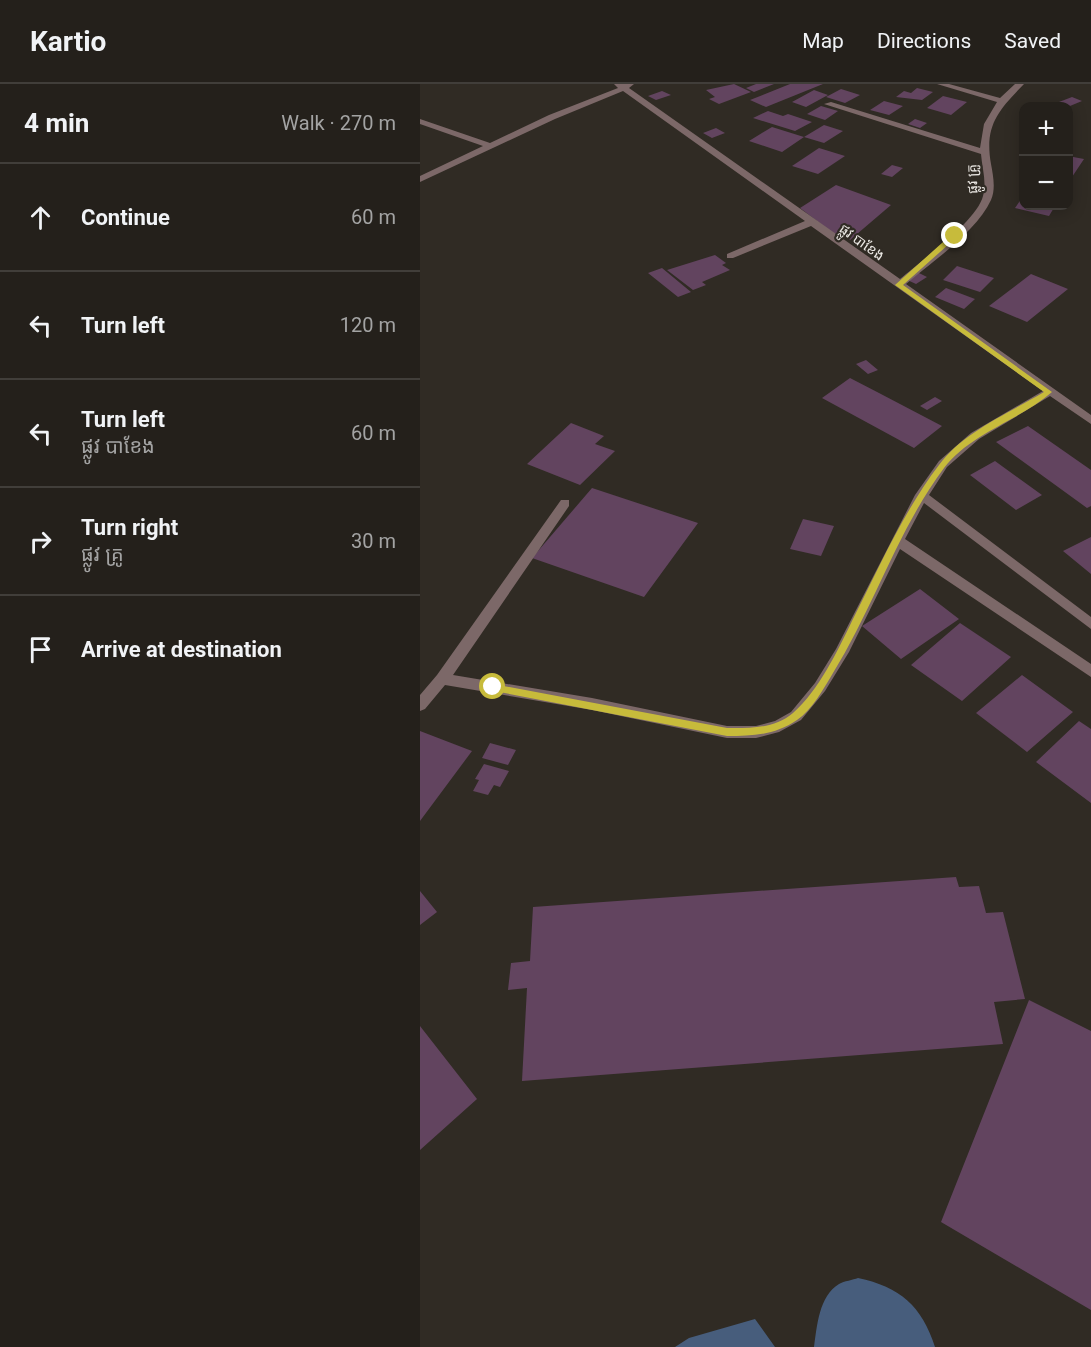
<!DOCTYPE html>
<meta charset="utf-8">
<style>
body{margin:0;font-family:Roboto,"Noto Sans Khmer",sans-serif;background:#2c2824;color:#f1f3f6}
.controls{position:absolute;right:18px;top:18px;display:grid;overflow:hidden;border-radius:12px;box-shadow:0 3px 15px #0003}
.controls button{width:54px;height:54px;display:grid;place-items:center;padding:0;border:0;border-bottom:2px solid #413e3a;background:#24201b;color:#f1f3f6;font:30px sans-serif}
.stop{position:absolute;width:18px;height:18px;margin:-14px;border:4px solid #c7bb3b;border-radius:50%;background:#fff}
.stop.end{background:#c7bb3b;border-color:#fff;box-shadow:0 2px 6px #0008}
.list{margin:0;padding:0;list-style:none}
h2{display:flex;justify-content:space-between;align-items:center;height:78px;margin:0;padding:0 24px;font-size:26px}
h2 small{font-size:20px;font-weight:400;color:#a3a3a3}
.list li{display:grid;grid-template-columns:39px 1fr auto;gap:18px;align-items:center;box-sizing:border-box;height:108px;padding:0 24px;border-top:2px solid #413e3a}
.list b{display:block;font-size:22px;white-space:nowrap}
.list p{margin:0;font-size:20px;white-space:nowrap;color:#a3a3a3}
.list em{font-size:20px;font-style:normal;color:#a3a3a3}
.icon{flex:none;width:33px;height:33px;fill:none;stroke:currentColor;stroke-width:2;stroke-linecap:round;stroke-linejoin:round}
.map{position:relative;flex:none;width:671px;height:1263px;overflow:hidden}
header{display:flex;align-items:center;gap:36px;box-sizing:border-box;height:84px;padding:0 30px;background:#24201b;border-bottom:2px solid #413e3a}
header strong{font-size:28px}
nav{display:flex;gap:33px;margin-inline-start:auto;font-size:21px}
main{display:flex}
aside{flex:1;background:#24201b}
.map>svg:first-child{display:block}
.water{fill:#475d7c}
.building{fill:#62445f}
.lines{fill:none;stroke-linecap:round;stroke-linejoin:round}
.minor{fill:#7c6868;fill-rule:evenodd}
.route{fill:#c7bb3b}
.labels{text-anchor:middle;stroke-width:4.5;stroke-linejoin:round;paint-order:stroke}
.far-street-label{font-size:14px;fill:#ebe8e4;stroke:#302b24}
</style>
<header>
<strong>Kartio</strong>
<nav><a>Map</a><a>Directions</a><a>Saved</a></nav>
</header>
<main>
<aside>
<h2>4 min<small>Walk · 270 m</small></h2>
<ul class="list">
<li><svg class="icon" aria-label="ahead" viewBox="0 0 24 24"><path d="M12 20V5M6 11l6-6 6 6"/></svg><div><b>Continue</b></div><em>60 m</em></li>
<li><svg class="icon" aria-label="left" viewBox="0 0 24 24"><path d="M17 20v-9H6M10 6l-5 5 5 5"/></svg><div><b>Turn left</b></div><em>120 m</em></li>
<li><svg class="icon" aria-label="left" viewBox="0 0 24 24"><path d="M17 20v-9H6M10 6l-5 5 5 5"/></svg><div><b>Turn left</b><p>ផ្លូវ បាខែង</p></div><em>60 m</em></li>
<li><svg class="icon" aria-label="right" viewBox="0 0 24 24"><path d="M7 20v-9h11M14 6l5 5-5 5"/></svg><div><b>Turn right</b><p>ផ្លូវ គ្រូ</p></div><em>30 m</em></li>
<li><svg class="icon" aria-label="arrive" viewBox="0 0 24 24"><path d="M6 21V4h12l-3 4 3 4H6"/></svg><div><b>Arrive at destination</b></div></li>
</ul>
</aside>
<div class="map">
<svg width="671" height="1263" viewBox="0 0 671 1263">
<rect width="100%" height="100%" fill="#302b24"/>
<path class="water" d="M438,1194C480,1203 502,1222 515,1263H394C397,1242 399,1212 419,1200C424,1197 433,1196 438,1194Z
M335,1235L355,1263H255L269,1254Z"/>
<path class="building" d="M314,0L331,8L299,20L289,15L295,13L286,6Z
M336,0H354L334,8L326,4Z
M370,0H403L346,23L330,16Z
M497,4L513,8L502,16L476,13L484,7L491,9Z
M421,5L440,11L425,19L406,13Z
M394,6L408,11L386,23L372,18Z
M242,7L251,11L236,16L228,12Z
M523,12L547,18L531,31L507,24Z
M652,13L662,17L650,22L639,18Z
M464,17L483,22L469,31L450,26Z
M401,22L418,27L405,36L387,30Z
M348,27L363,32L368,30L392,38L375,47L333,34Z
M495,35L507,39L500,44L488,40Z
M404,41L423,47L404,59L384,53Z
M352,43L384,53L362,68L329,57Z
M296,44L305,49L292,54L283,49Z
M399,64L425,72L398,90L372,82Z
M648,72L664,75L648,99Z
M472,81L483,84L472,93L461,90Z
M416,101L471,121L430,156L427,153L422,156L380,124Z
M604,111V122H635L629,132L595,124Z
M295,171L306,179L302,181L310,186L282,198L286,201L273,206L247,186Z
M537,182L574,194L560,208L523,196Z
M242,184L271,208L258,213L228,189Z
M495,187L507,193L496,200L483,194Z
M611,190L648,205L607,238L569,222Z
M526,204L555,215L544,225L515,213Z
M446,276L458,286L448,290L436,280Z
M430,294L459,309L522,342L494,364L402,314Z
M515,313L522,317L507,326L500,322Z
M151,339L184,352L175,360L195,367L160,401L107,380Z
M608,342L671,386V422L667,424L576,358Z
M575,377L622,411L596,426L550,391Z
M172,404L278,439L224,513L112,474Z
M383,435L414,442L401,472L370,465Z
M671,453V490L643,467Z
M500,505L539,535L481,575L442,542Z
M540,539L591,573L542,617L491,581Z
M602,591L653,628L607,668L556,629Z
M659,637L671,645V719L616,678Z
M0,647L52,667L0,737Z
M70,659L96,666L88,681L62,674Z
M64,680L89,687L80,703L74,701L68,711L53,707L59,696L55,695Z
M536,793L539,803L559,802L566,829L583,828L605,915L574,918L583,960L102,997L107,904L88,906L91,879L110,877L113,823Z
M0,807L17,828L0,841Z
M609,916L671,947V1226L521,1138Z
M0,942L57,1015L0,1066Z"/>
<g class="lines">
<path class="minor" d="M194,0H214L209,4L480,195C500,178 557,137 563,112C567,98 562,84 561,70L404,20L411,18L560,64L564,40L577,18L517,0H529L580,14L595,0H604C579,26 564,41 571,80C573,91 576,105 571,116C557,147 512,178 486,200L671,331V340L630,312L559,355L527,383L509,411L671,533V545L504,419L485,455L671,580V593L480,465L429,568L405,607L381,636L359,648L336,654H307L172,626L25,601L5,625L0,627V611L17,591L141,416H149V422L33,591L172,614L307,642H336L355,637L371,628L395,599L416,565L495,411L519,377L551,349L623,307L391,142L313,174H307V170L385,137L203,7L135,35L0,98V92L63,62L0,40V35L70,59L129,31L198,4Z"/>
</g>
<path class="route" d="M532,150L538,152L483,201L632,308C599,337 552,348 524,384C477,447 454,523 413,589C404,604 392,626 377,636C355,651 333,652 307,652L69,606V601L73,600L307,644C330,644 354,645 373,629C399,606 417,568 432,537C459,484 483,428 519,381C543,348 589,329 624,308L475,201Z"/>
<g class="labels">
<g class="far-street-label">
<text transform="translate(552 95) rotate(-92)" y="5">ផ្លូវ គ្រូ</text>
<text transform="translate(442 158) rotate(36)" y="5">ផ្លូវ បាខែង</text>
</g>
</g>
</svg>
<div class="controls">
<button>+</button>
<button>−</button>
</div>
<div class="stop" style="left:73px;top:603px"></div>
<div class="stop end" style="left:535px;top:152px"></div>
</div>
</main>
